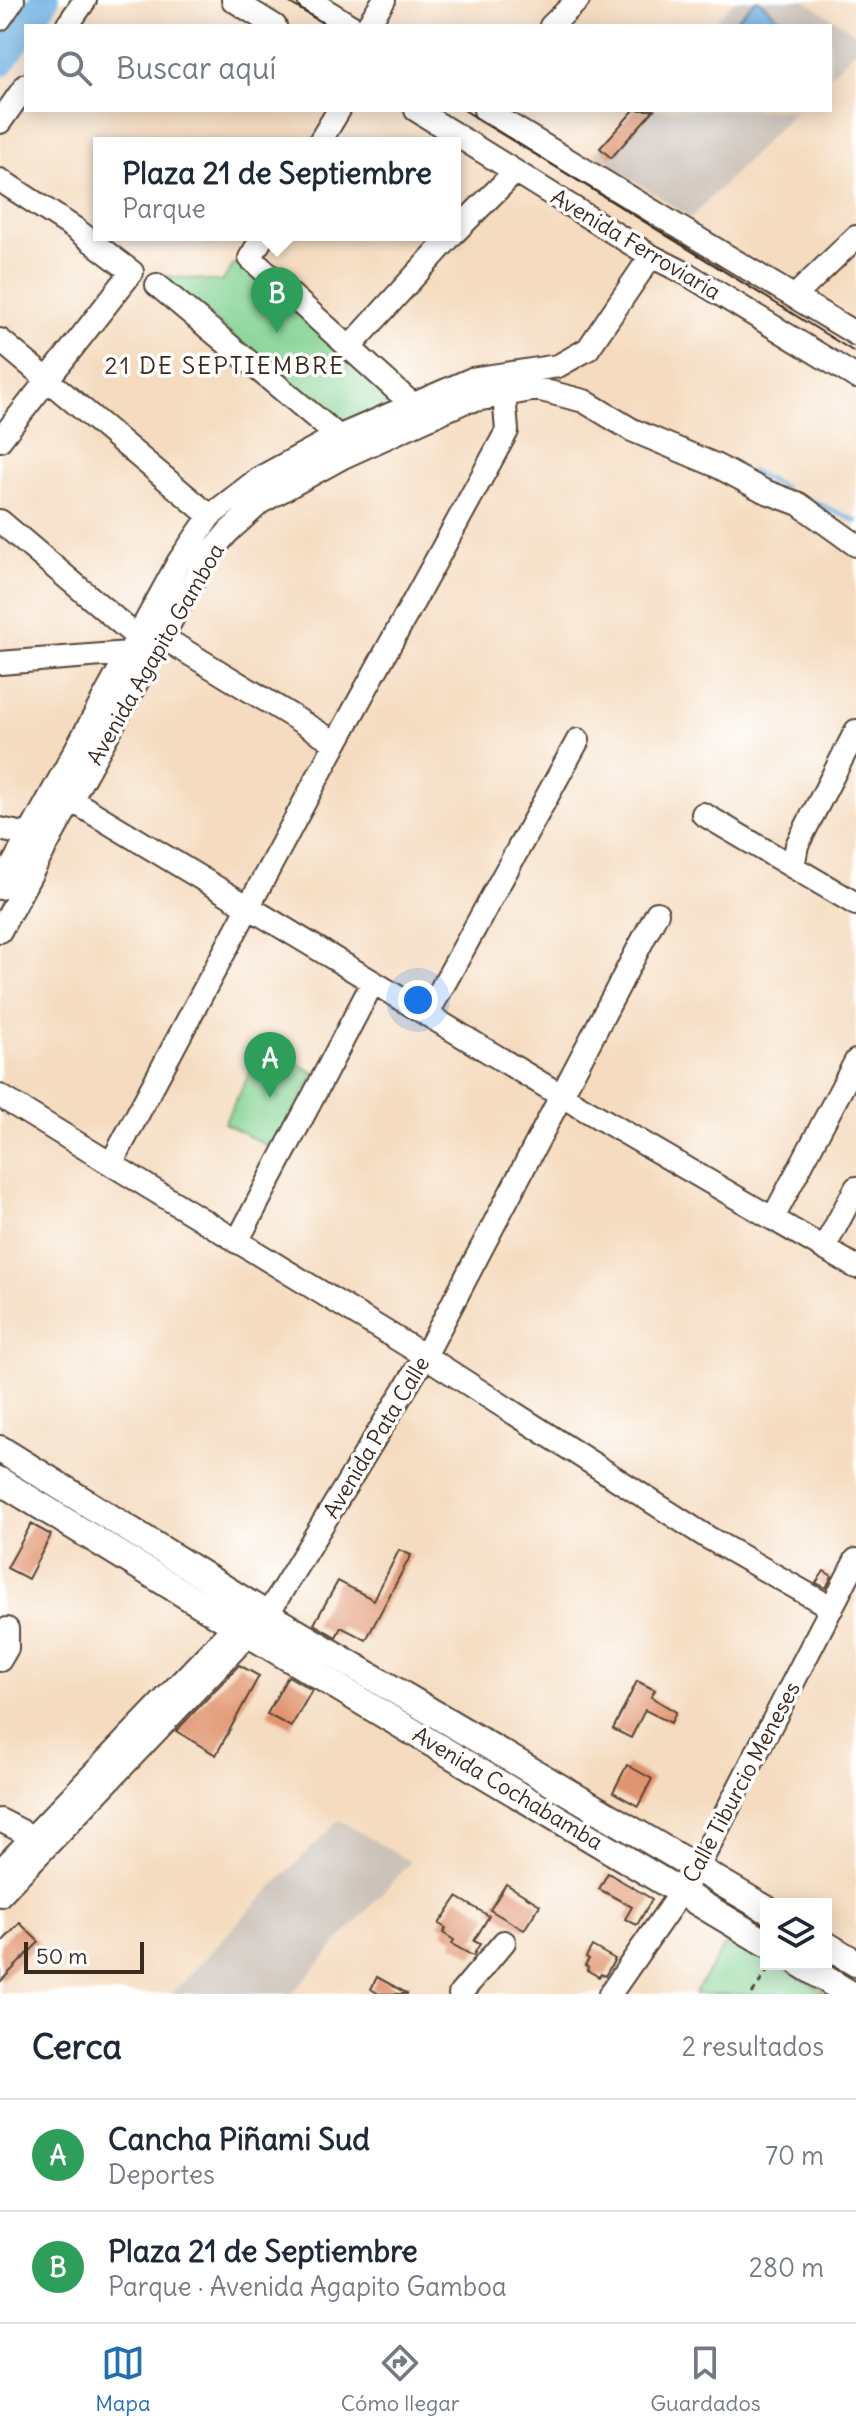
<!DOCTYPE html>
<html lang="es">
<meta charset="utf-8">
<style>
body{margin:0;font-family:Delius,sans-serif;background:#f6f6f7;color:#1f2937}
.controls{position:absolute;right:24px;bottom:24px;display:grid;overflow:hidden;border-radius:0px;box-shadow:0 4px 20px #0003}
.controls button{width:72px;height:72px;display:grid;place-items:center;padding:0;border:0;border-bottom:2px solid #e0e1e3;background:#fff;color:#1f2937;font:40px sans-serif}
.scale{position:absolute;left:24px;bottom:20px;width:120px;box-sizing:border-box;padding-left:8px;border:4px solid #3b2a1e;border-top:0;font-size:22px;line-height:28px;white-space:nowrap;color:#3b2a1e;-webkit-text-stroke:6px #fff;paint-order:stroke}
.you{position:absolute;left:418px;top:1000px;width:28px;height:28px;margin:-20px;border:6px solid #fff;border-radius:50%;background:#1a73e8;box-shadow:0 0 0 12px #1a73e833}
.badge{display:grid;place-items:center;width:52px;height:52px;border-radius:50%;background:#1f6fb2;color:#fff;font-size:26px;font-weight:700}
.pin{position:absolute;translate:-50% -66px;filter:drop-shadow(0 2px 4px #0008)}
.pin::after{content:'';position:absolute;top:42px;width:28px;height:24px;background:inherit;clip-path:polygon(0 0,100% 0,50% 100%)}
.popup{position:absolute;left:93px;top:137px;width:368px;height:104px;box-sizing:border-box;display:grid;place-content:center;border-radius:0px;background:#fff;filter:drop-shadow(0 2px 6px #0005);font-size:26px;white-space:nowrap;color:#747a83}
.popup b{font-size:30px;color:#1f2937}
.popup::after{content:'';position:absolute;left:50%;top:100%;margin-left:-16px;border:16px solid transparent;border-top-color:#fff}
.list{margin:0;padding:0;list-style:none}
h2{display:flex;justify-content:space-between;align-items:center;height:104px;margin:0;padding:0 32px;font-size:34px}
h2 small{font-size:26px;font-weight:400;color:#747a83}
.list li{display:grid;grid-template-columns:52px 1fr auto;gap:24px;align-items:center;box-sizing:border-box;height:112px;padding:0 32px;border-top:2px solid #e0e1e3}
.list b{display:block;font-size:30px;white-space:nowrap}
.list p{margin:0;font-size:26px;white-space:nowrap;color:#747a83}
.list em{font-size:26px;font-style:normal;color:#747a83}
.icon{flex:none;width:44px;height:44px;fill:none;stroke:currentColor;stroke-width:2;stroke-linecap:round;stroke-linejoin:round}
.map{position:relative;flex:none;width:856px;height:1994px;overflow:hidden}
.search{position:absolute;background:#fff;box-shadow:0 4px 20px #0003;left:24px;right:24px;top:24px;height:88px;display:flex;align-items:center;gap:20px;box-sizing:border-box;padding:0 28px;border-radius:0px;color:#747a83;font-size:30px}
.sheet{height:328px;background:#fff}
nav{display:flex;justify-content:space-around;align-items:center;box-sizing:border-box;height:112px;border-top:2px solid #e0e1e3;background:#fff;font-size:22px;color:#747a83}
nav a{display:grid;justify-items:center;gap:4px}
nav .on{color:#1f6fb2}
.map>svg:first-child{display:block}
.industrial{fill:#ccc2b9}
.green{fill:#82d292;stroke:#5e7e58;stroke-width:2}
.water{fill:#6db1e2;stroke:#546e80;stroke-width:2}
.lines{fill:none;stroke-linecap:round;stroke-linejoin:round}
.stream{stroke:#6db1e2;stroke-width:5}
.river{stroke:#6db1e2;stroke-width:30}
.building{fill:#e19470}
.minor-casing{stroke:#574536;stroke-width:26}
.major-casing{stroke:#574536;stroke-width:30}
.path{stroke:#574536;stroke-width:3;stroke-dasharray:6 6;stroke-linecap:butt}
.minor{stroke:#fff;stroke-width:22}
.major{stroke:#fff;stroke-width:26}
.tram{stroke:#3b2a1e;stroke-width:2}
.labels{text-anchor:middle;stroke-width:7;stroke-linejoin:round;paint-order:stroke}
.street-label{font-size:22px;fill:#3b2a1e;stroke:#fff}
.neighbourhood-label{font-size:24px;letter-spacing:2px;fill:#3b2a1e;stroke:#fff}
</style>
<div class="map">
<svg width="856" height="1994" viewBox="0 0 856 1994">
<rect width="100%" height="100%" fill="#fff"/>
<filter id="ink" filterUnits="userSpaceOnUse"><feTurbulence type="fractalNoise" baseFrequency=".0125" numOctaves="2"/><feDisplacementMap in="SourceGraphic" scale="16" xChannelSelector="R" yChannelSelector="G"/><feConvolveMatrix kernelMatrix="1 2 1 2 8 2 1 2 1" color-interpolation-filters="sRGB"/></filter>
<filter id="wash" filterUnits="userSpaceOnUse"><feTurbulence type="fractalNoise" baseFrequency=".006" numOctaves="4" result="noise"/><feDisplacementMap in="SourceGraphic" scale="32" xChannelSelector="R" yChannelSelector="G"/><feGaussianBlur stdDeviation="1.8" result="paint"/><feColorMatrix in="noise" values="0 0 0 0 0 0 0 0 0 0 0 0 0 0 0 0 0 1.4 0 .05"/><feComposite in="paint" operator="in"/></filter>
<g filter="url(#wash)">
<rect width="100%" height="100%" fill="#f5dcc0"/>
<path class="industrial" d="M735,0H804L856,34V49L830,76V26H711Z
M634,110H796L691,218L594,154Z
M339,1820L410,1862L291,1994H172L243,1917Z"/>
<path class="green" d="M240,256L386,395L385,406L340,426L161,275L222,282Z
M264,1046L315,1073L275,1150L224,1123Z
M731,1936L766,1957V1964H777L827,1994H694Z"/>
<path class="water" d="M755,0H759L788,26H731Z"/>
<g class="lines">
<path class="stream" d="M618,409L678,438
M752,472L783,487
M810,500L856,521"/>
<path class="river" d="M26,26L44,0
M0,62L26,26"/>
</g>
<g id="blocks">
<path class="building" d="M634,110H654L611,158L600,148Z
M31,1524L51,1535L28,1579L7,1568Z
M399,1550L411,1555L366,1640L341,1627L336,1637L314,1624L338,1581L374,1600Z
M824,1571L832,1576L826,1588L816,1583Z
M239,1665L259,1676L216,1755L176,1731Z
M288,1676L312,1690L291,1727L267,1714Z
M637,1681L655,1690L651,1697L676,1712L671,1723L645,1710L631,1738L613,1729Z
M627,1765L652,1779L638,1806L613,1792Z
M608,1873L652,1899L637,1925L625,1919L632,1907L599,1889Z
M506,1884L540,1905L524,1930L490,1910Z
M457,1897L489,1916L474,1941L480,1944L473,1956L452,1944L454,1940L443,1933L446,1928L439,1924Z
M20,1923L39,1942L0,1982V1944Z
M592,1946L615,1959L605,1976L601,1974L599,1977L587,1970L588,1967L585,1965L589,1959L586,1957Z
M377,1977L408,1994H379L371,1989Z"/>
</g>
</g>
<g filter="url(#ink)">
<use href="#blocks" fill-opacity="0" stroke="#574536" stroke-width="2"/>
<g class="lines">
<defs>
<path id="minor" d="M233,0L275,26
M309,0L351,26
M0,19L13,0
M67,26L85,0
M367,26L384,0
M551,26L578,0
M416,110L651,256L687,274L856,377
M485,110L856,334
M0,122L26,85
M319,143L339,110
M0,180L74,228L132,272L0,440
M455,232L515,172
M264,235L250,258L413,405
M157,285L339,437
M795,296L856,237
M0,340L210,516
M349,348L452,235
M0,521L137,637
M162,637L336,743
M0,663L128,653
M58,792L562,1096L856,1267
M703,814L856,904
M0,829L28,835
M793,867L797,845L856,731
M0,888L179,561L210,516L258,479L326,442L472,379L558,366L588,349L651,256
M0,931L71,800L206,558L228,532L261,502L341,458L464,402L537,389L584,401L632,430L715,465L764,491L799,504L856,545
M427,1015L578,740
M0,1096L425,1356L707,1537L832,1608
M111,1164L336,743L507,431L504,394
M773,1218L856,1061
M237,1242L373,982
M824,1248L856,1188
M0,1660L7,1648V1629
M0,1820L33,1837
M0,1871L247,1613
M0,1895L267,1615L425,1356L657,913
M460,1994L504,1942
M610,1994L698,1867L856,1560"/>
<path id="major" d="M0,1449L267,1615L766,1909
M0,1481L249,1634L766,1943
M826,1945L856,1963
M801,1964L850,1994"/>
</defs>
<use href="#minor" class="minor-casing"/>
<use href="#major" class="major-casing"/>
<path class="path" d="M752,1994L772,1964"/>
<use href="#minor" class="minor"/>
<use href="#major" class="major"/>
<path class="tram" d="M285,0L327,26
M464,110L856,353"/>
</g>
</g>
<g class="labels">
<g class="street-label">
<text transform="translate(636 244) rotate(31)" y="8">Avenida Ferroviaria</text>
<text transform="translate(155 654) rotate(-60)" y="8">Avenida Agapito Gamboa</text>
<text transform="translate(376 1437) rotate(-59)" y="8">Avenida Pata Calle</text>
<text transform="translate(741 1782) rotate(-62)" y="8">Calle Tiburcio Meneses</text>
<text transform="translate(508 1788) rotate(31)" y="8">Avenida Cochabamba</text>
</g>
<g class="neighbourhood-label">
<text x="225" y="374">21 DE SEPTIEMBRE</text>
</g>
</g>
</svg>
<div class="controls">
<button><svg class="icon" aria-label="layers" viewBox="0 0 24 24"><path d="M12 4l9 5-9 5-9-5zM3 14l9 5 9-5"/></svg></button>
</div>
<div class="scale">50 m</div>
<div class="you"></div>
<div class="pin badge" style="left:270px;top:1098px;background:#2e9e5b">A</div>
<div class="pin badge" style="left:277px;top:333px;background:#2e9e5b">B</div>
<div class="popup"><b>Plaza 21 de Septiembre</b>Parque</div>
<div class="search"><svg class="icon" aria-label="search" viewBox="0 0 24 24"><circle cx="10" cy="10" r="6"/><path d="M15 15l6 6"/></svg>Buscar aquí</div>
</div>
<section class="sheet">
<h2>Cerca<small>2 resultados</small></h2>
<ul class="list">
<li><span class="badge" style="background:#2e9e5b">A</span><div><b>Cancha Piñami Sud</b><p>Deportes</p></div><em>70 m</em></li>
<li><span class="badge" style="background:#2e9e5b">B</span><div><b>Plaza 21 de Septiembre</b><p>Parque · Avenida Agapito Gamboa</p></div><em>280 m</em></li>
</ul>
</section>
<nav>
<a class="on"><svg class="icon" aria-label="map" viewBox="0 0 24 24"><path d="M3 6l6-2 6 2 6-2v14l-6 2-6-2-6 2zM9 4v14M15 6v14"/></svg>Mapa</a>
<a><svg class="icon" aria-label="directions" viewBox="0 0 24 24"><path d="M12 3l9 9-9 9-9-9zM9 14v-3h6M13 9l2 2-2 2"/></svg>Cómo llegar</a>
<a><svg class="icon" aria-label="saved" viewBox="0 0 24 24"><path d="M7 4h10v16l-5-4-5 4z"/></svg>Guardados</a>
</nav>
